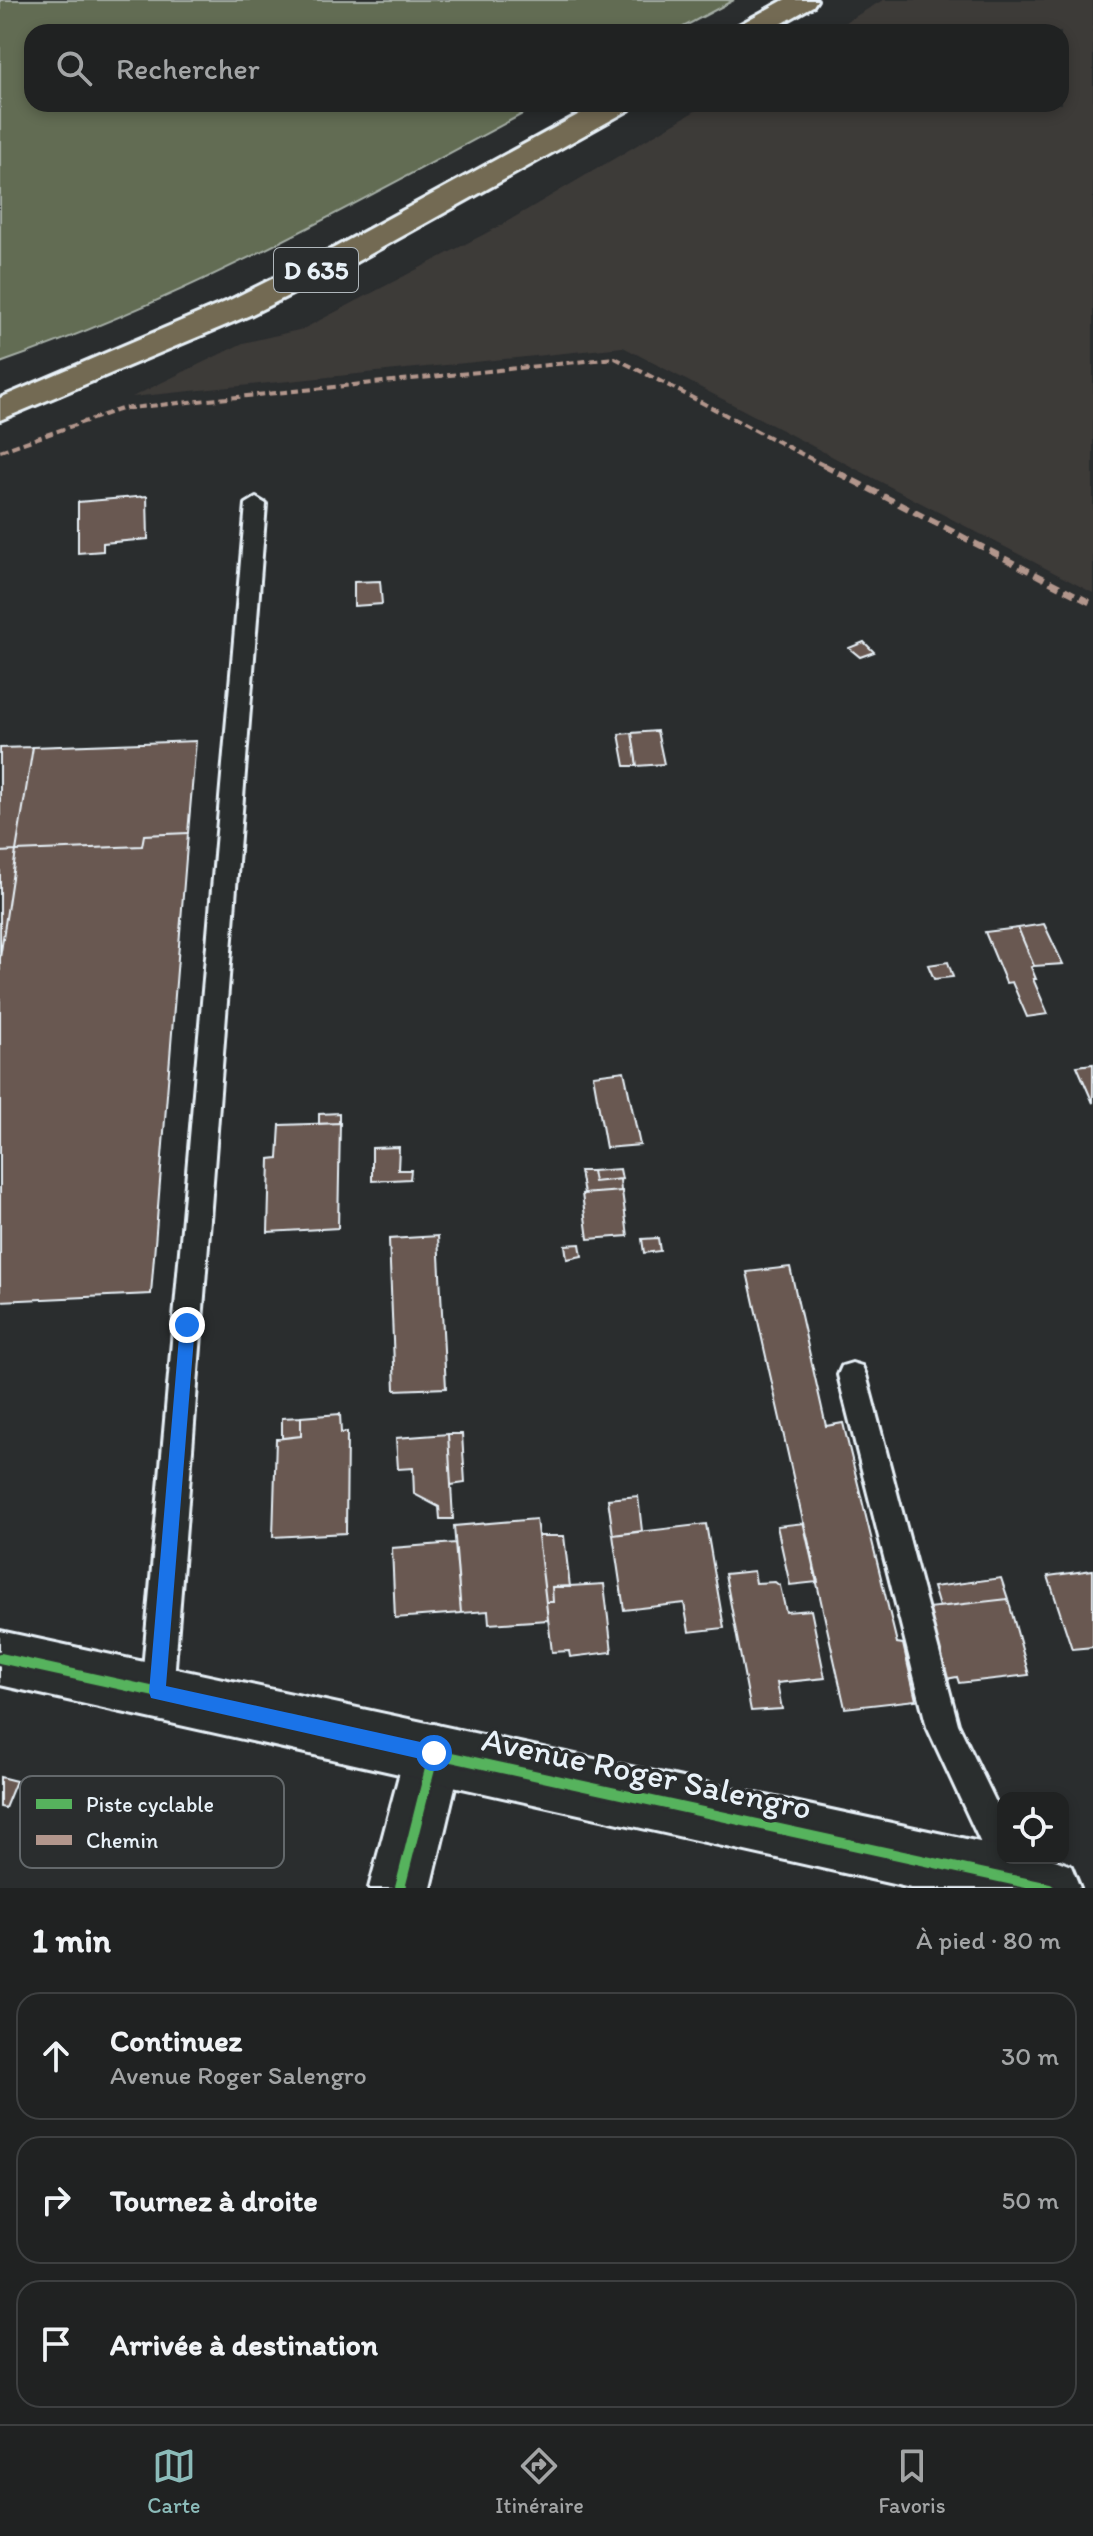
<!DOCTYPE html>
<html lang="fr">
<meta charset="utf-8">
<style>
body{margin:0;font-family:Itim,sans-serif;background:#282a2a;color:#f1f3f6}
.controls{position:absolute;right:24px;bottom:24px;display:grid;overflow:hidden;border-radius:16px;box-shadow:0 4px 12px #0003}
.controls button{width:72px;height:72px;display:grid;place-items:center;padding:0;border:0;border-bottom:2px solid #3d3f40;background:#202222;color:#f1f3f6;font:40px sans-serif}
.stop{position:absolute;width:24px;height:24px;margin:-18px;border:6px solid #1a73e8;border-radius:50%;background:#fff}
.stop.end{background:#1a73e8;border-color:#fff;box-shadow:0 2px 8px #0008}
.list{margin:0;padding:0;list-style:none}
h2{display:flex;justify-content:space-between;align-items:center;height:104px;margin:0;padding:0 32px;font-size:34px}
h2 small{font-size:26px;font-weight:400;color:#a2a4a5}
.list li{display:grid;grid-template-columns:52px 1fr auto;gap:24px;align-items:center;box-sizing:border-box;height:128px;margin:0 16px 16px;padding:0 16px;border:2px solid #3d3f40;border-radius:24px}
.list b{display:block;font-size:30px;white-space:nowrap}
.list p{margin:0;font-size:26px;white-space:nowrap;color:#a2a4a5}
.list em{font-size:26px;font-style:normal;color:#a2a4a5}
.icon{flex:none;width:44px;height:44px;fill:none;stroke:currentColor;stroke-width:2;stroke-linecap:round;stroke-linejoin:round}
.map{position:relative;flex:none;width:1093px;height:1888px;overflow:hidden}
.search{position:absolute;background:#202222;box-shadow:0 4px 12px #0003;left:24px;right:24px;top:24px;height:88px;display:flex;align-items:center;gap:20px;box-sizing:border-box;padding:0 28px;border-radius:24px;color:#a2a4a5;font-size:30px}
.sheet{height:536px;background:#202222}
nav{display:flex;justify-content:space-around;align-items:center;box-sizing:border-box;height:112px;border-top:2px solid #3d3f40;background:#202222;font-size:22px;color:#a2a4a5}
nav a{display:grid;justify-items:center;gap:4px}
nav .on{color:#8bbbb9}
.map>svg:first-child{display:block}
.built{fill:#3d3a38}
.green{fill:#626c53;stroke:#a5aea6;stroke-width:2}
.building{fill:#695951;stroke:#e8f1f8;stroke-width:2}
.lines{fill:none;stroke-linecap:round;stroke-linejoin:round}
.service-casing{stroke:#e8f1f8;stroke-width:6}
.minor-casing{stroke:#e8f1f8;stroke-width:6}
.secondary-casing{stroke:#e8f1f8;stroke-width:6}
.primary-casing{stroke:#e8f1f8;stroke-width:6}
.service{fill:#2a2d2e;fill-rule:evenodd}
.minor{fill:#2a2d2e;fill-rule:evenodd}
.secondary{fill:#2a2d2e;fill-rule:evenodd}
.primary{fill:#736b52;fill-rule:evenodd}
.quiet-far1{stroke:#b2968c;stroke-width:4;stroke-dasharray:8 4;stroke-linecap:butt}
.quiet{stroke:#b2968c;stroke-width:6;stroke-dasharray:11 6;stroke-linecap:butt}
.cycleway-casing{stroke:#2a2d2e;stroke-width:15}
.cycleway{stroke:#56b35d;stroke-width:10}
.route{fill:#1a73e8}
.labels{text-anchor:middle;stroke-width:7;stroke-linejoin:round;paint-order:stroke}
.shield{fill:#2a2d2e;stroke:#afb6bb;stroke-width:2}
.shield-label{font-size:26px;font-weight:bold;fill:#e8f1f8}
.near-street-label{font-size:34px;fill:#e8f1f8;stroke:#2a2d2e}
.key{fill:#2a2d2e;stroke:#63686b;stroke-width:2}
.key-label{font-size:22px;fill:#e8f1f8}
</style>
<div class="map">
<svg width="1093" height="1888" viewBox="0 0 1093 1888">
<rect width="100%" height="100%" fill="#2a2d2e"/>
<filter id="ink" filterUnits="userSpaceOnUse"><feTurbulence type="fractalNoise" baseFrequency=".0125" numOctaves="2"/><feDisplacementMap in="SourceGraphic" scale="16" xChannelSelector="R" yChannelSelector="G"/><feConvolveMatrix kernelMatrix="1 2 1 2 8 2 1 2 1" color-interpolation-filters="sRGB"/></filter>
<g filter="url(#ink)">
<path class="built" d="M883,0H1093V593L623,347L132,397L243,343L303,329L496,228L707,104H1061V32H829Z"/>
<path class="green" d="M0,0H734L674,32H32V104H541C364,199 190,297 0,363Z"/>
<path class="building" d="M147,496L148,539L103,543V551L78,553V502Z
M380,581L382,604L354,606V582Z
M864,642L874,652L860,657L849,648Z
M657,731L664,764L637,766L632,733Z
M632,733L637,766H625L619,734Z
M196,741L188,833L144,835L142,846L16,851L33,747Z
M33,747L16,851L0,852V748Z
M188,833L151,1294L0,1301V958L16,851L142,846L144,835Z
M16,851L0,958V852Z
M1044,924L1063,964L1034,966L1018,928Z
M1018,928L1034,966L1031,967L1036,979H1033L1048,1014L1027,1017L1012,982L1006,983L985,932Z
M948,962L953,977L934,979L928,965Z
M1093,1064V1103L1077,1066Z
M624,1071L640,1145L606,1148L593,1075Z
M339,1113V1123L319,1124V1114Z
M340,1123L338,1228L268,1232L270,1159L278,1158L280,1125Z
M399,1147L398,1170H411L410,1179L372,1181V1148Z
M620,1169L622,1179L594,1182L592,1171Z
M580,1171H592L594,1182L620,1179L621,1191L584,1194Z
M622,1191L628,1236L588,1239L582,1194Z
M438,1236L446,1388L395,1390L389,1239Z
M658,1238L660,1251L644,1253L642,1239Z
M580,1244L582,1256L567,1259L565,1245Z
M790,1267L826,1426L843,1423L897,1643L903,1644L916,1700L845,1708L747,1272Z
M340,1414L341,1433L347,1432L346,1533L273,1537L276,1439L301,1436V1417Z
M301,1417V1436L282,1438V1418Z
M448,1434L453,1519H440L439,1507L414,1494L413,1468L398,1469L396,1438Z
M448,1434H462L465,1483L451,1485Z
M638,1496L642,1531L613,1535L608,1499Z
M536,1519L548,1620L489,1624L488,1611L461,1613L454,1526Z
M804,1523L818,1582L790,1585L777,1526Z
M706,1524L724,1628L689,1632L684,1603L624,1610L613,1535Z
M538,1536H564L570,1587H552L553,1602H546Z
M455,1543L461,1613L395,1618L392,1548Z
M1093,1570V1647L1072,1649L1048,1576Z
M754,1571L756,1583L775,1582L780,1586L786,1612L811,1610L825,1678L777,1683L782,1709L751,1711L725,1574Z
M1001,1578L1008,1599L939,1607L933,1587Z
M604,1584L612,1652L570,1657L569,1651L552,1652L546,1602H553L552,1587Z
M1008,1599L1029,1675L959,1683L957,1677L936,1681L918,1609Z
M0,1777L16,1781L5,1808L0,1807Z"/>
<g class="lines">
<defs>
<path id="service" d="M256,498L266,504L173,1692L168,1703L157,1707L146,1703L141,1692L246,504Z
M852,1363L862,1366L866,1375L958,1724L1003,1817V1858H1017L1015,1865L1003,1870L991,1865L927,1727L838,1375L842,1366Z"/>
<path id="minor" d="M434,1724L455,1732L463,1753L431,1888H369L405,1753L413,1732Z"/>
<path id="secondary" d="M0,1631L1003,1847V1858H1050L1071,1866L1080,1888H911L0,1685Z"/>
<path id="primary" d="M784,0H817L813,6L767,32H733L737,26Z
M598,104H633L629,110L356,262L250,315L0,420V398L228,301L334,248Z"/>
</defs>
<use href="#service" class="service-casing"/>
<use href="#minor" class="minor-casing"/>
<use href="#secondary" class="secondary-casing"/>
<use href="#primary" class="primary-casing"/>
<use href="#service" class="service"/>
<use href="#minor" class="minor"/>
<use href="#secondary" class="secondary"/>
<use href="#primary" class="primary"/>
<path class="quiet-far1" d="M0,451L121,409L615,358L827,467"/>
<path class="quiet" d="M823,465L1093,604"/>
<defs>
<path id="cycleway" d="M0,1658L1049,1888
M400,1888L434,1753"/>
</defs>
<use href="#cycleway" class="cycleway-casing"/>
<use href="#cycleway" class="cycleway"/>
</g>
</g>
<path class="route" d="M187,1318L195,1325L166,1686L434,1745L440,1747L443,1753L440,1759L434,1762L151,1698L149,1692L180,1325Z"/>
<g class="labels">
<rect class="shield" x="274" y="248" width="84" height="44" rx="6"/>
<g class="shield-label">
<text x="316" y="279">D 635</text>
</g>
<g class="near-street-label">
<text transform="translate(647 1773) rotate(12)" y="12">Avenue Roger Salengro</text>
</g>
</g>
<rect x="20" y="1776" width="264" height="92" rx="12" class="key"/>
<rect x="36" y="1799" width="36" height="10" fill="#56b35d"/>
<rect x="36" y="1835" width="36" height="10" fill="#b2968c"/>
<g class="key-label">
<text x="86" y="1812">Piste cyclable</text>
<text x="86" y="1848">Chemin</text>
</g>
</svg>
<div class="controls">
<button><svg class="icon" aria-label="locate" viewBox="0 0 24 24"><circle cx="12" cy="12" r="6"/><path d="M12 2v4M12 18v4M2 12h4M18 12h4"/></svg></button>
</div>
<div class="stop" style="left:434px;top:1753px"></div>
<div class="stop end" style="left:187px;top:1325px"></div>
<div class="search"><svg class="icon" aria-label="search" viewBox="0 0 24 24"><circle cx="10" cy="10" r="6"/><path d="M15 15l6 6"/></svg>Rechercher</div>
</div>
<section class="sheet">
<h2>1 min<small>À pied · 80 m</small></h2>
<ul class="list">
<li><svg class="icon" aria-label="ahead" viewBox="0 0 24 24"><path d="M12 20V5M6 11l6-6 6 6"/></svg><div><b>Continuez</b><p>Avenue Roger Salengro</p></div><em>30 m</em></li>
<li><svg class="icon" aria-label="right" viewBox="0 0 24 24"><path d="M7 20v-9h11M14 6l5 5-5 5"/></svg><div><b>Tournez à droite</b></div><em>50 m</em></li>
<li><svg class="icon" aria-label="arrive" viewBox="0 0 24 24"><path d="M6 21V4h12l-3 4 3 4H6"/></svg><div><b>Arrivée à destination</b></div></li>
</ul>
</section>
<nav>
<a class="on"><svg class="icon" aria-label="map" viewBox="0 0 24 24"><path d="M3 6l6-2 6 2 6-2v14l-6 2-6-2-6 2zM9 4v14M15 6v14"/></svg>Carte</a>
<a><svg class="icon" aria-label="directions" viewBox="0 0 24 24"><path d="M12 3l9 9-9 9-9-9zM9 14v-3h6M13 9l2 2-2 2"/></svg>Itinéraire</a>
<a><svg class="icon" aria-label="saved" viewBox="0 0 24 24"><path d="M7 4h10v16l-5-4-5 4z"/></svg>Favoris</a>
</nav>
